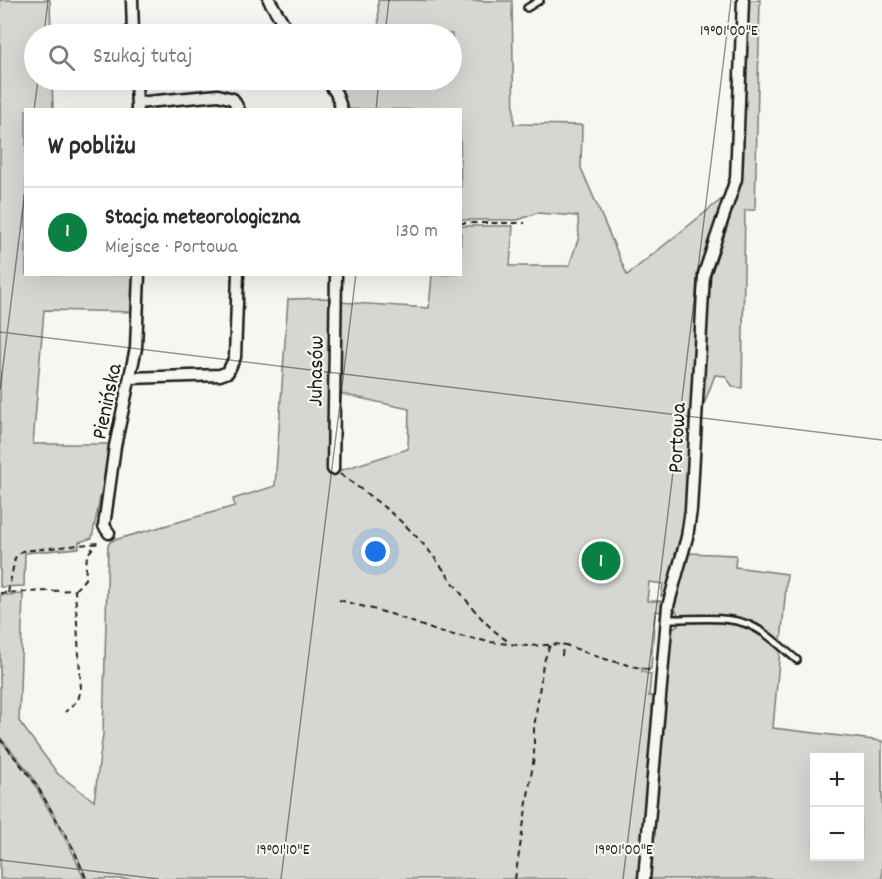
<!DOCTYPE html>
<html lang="pl">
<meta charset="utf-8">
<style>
body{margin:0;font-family:Dekko,sans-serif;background:#f2f2f3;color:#2b2b33}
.controls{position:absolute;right:18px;bottom:18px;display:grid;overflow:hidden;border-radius:0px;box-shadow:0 6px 24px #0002}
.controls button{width:54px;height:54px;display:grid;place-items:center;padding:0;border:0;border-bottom:2px solid #e1e1e2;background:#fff;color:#2b2b33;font:30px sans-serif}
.you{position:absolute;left:376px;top:552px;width:21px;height:21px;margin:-15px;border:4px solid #fff;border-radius:50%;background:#1a73e8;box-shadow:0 0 0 9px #1a73e833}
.badge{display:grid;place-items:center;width:39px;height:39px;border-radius:50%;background:#0b8043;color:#fff;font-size:20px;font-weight:700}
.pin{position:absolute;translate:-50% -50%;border:3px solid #fff;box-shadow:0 2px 6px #0006}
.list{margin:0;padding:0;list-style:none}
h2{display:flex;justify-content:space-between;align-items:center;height:78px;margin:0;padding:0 24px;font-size:26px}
h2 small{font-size:20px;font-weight:400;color:#7c7c81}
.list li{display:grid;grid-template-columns:39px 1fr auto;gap:18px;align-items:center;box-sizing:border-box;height:90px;padding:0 24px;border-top:2px solid #e1e1e2}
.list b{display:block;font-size:22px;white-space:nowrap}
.list p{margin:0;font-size:20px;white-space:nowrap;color:#7c7c81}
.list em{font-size:20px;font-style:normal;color:#7c7c81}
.icon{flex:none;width:33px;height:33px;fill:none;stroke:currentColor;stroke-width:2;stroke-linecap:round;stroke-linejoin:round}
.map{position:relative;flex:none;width:882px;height:879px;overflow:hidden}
.search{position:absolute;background:#fff;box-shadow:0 6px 24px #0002;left:24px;top:24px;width:438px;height:66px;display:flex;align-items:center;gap:15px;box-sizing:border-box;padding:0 21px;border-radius:33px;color:#7c7c81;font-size:22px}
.panel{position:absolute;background:#fff;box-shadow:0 6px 24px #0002;left:24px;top:108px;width:438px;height:168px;border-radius:0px}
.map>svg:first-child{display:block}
.green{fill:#d6d6d2;stroke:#797977;stroke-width:1.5;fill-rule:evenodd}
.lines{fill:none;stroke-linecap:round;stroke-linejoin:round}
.lane-casing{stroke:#1c1c1c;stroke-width:10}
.street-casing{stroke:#1c1c1c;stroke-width:15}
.path{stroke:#1c1c1c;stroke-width:2;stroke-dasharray:6 4.5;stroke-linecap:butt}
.lane{stroke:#f6f6f2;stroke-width:5}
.street{stroke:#f6f6f2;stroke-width:10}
.ticks{fill:none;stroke:#1c1c1c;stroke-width:1.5;stroke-opacity:0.45}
.labels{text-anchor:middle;stroke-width:4.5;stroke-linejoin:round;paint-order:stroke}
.street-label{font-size:22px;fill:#1c1c1c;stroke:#f6f6f2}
.ticks-label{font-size:15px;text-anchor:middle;fill:#1c1c1c;stroke:#f6f6f2;stroke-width:4.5;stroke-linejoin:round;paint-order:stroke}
</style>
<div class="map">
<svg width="882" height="879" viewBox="0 0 882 879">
<rect width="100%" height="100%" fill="#f6f6f2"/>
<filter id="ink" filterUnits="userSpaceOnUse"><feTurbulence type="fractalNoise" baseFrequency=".0167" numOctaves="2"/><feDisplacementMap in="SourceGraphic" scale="12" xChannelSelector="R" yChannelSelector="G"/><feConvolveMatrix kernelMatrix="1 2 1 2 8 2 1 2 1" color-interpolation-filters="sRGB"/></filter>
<g filter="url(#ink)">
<path class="green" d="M0,0H50L51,34H34V80H52L53,109L26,110V274L136,275V312L44,310L33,444H111L92,538L79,542V548L25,553L24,586L0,587Z
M378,0L512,1L514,124L582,125L581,168L627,275L728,194L707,247L697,293L692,410L689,414L687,510L683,536L666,595L661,596L663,584L649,582L647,601H660L663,605L662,612L655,611L651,669L642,668V672L651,674L649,696H657L641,879H87L74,849L30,773L0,737V595L23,594L19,721L58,774L94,801L103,734L108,545L111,541L235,506L233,499L275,486L288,299L331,298L328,470L335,472L408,449L409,409L337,393L339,302L429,308L432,275L460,274L461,226H513L510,266H569L579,237L578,216L537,213L518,220H461L460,110L345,109L333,81L452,80V34H379Z
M747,0H760L755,210H745L742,388L733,387L725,376L715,375L704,404H699L709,274L734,199Z
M687,553L736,555L735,567L787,574L781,643L750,623L736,618L679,616L672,605Z
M681,623C726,622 743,620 780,649L773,728L882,741V879H648L671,629ZM814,758H860V856H814Z
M0,740L28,773L72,851L84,879H0Z"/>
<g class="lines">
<defs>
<path id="lane" d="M527,8L540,0
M666,619C691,620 723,615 747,624C766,631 781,647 797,660"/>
<path id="street" d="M132,0L133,34
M269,0L290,34
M136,80L137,109
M327,80L336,93L342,110
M137,103L218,95L233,99L239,110
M130,378L220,375L228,372L235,357L238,274
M333,469L336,274
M109,533L104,526L115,446L136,348L139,274
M644,879L668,606L687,537L691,510L704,274L736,179L743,0"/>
</defs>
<use href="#lane" class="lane-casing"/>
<use href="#street" class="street-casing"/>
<path class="path" d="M460,223H525
M340,474C370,496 400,517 424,545C452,577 473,618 509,642
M75,590L85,579L87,555L96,544
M0,593L75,590L81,689L78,700L65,712
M8,593L15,558L22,551L98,543
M339,600L391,614L439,632L490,642L527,646L563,644L601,658L651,671
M562,656L563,644
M0,739L36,784L74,850L86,879
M515,879L534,757V728L543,664L550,645"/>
<use href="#lane" class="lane"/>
<use href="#street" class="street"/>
</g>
</g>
<path class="ticks" d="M44,34L48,0M385,34L389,0M34,110L38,80M376,110L379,80M0,332L882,440M0,390L26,183M0,860L159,879M281,879L356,274M623,879L731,0"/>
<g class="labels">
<g class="street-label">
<text transform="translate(314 371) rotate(-89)" y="8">Juhasów</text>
<text transform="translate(105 401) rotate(-78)" y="8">Pienińska</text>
<text transform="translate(675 438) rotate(-87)" y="8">Portowa</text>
</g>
</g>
<g class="ticks-label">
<text x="729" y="35">19°01'00"E</text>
<text x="283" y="854">19°01'10"E</text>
<text x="624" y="854">19°01'00"E</text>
</g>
</svg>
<div class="controls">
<button>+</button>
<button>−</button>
</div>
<div class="you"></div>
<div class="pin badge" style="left:601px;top:561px">1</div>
<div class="search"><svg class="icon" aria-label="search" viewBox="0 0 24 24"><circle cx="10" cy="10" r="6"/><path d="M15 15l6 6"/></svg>Szukaj tutaj</div>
<section class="panel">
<h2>W pobliżu<small></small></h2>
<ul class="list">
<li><span class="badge">1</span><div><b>Stacja meteorologiczna</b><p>Miejsce · Portowa</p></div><em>130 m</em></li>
</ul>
</section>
</div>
